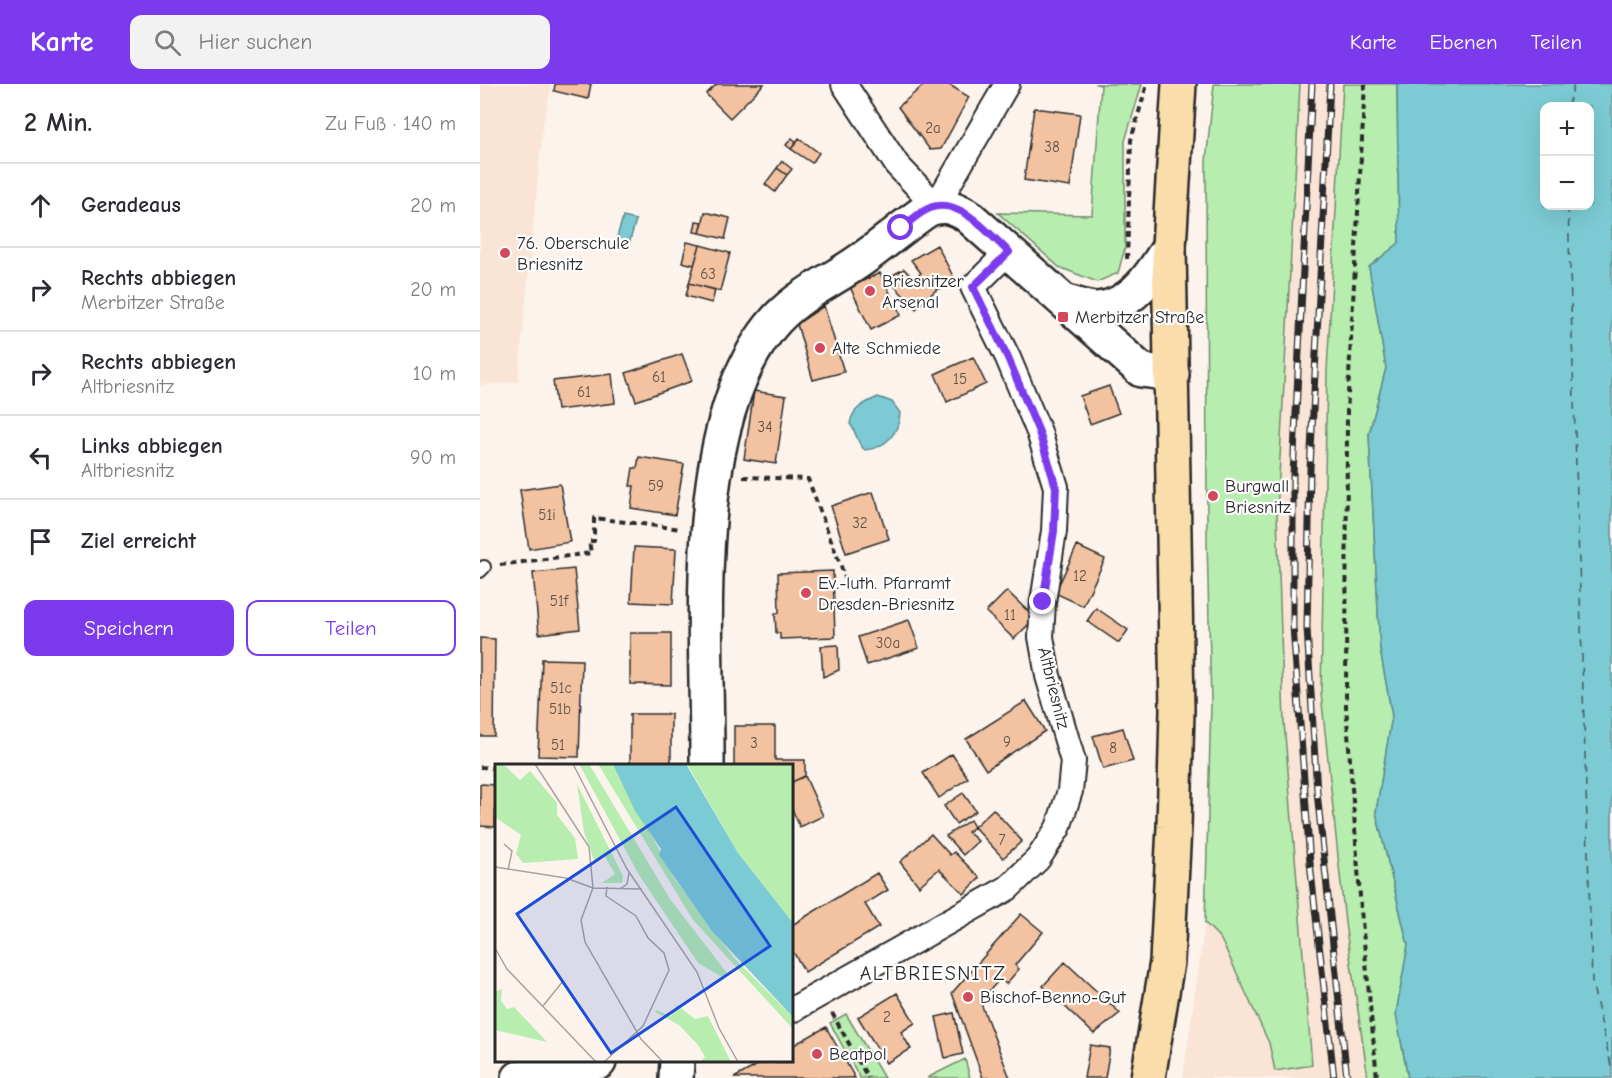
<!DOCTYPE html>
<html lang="de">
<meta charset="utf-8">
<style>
body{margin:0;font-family:"Comic Neue",sans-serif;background:#f2f2f3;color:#2b2b33}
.controls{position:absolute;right:18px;top:18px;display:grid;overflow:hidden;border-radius:12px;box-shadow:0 6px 24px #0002}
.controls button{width:54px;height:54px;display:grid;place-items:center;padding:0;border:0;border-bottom:2px solid #e1e1e2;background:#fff;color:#2b2b33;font:30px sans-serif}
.stop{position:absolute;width:18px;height:18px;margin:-14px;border:4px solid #7c3aed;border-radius:50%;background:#fff}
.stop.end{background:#7c3aed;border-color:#fff;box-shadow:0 2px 6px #0008}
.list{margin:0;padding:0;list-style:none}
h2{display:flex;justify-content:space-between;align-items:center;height:78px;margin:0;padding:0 24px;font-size:26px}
h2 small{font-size:20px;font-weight:400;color:#7c7c81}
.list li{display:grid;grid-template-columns:39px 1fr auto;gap:18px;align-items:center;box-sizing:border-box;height:84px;padding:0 24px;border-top:2px solid #e1e1e2}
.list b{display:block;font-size:22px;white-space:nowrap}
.list p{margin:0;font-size:20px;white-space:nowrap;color:#7c7c81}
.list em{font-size:20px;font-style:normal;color:#7c7c81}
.actions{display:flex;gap:12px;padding:18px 24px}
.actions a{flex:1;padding:14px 0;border:2px solid #7c3aed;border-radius:12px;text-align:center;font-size:21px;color:#7c3aed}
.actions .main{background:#7c3aed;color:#fff}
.icon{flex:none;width:33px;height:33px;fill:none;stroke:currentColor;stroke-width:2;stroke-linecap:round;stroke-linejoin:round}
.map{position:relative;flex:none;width:1132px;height:994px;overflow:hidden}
header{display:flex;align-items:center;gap:36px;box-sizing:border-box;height:84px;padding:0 30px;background:#7c3aed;color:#fff}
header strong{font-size:28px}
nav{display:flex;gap:33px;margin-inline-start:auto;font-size:21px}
.search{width:420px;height:54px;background:#f2f2f3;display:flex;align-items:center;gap:15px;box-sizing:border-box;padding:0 21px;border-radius:12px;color:#7c7c81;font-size:22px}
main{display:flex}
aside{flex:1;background:#fff}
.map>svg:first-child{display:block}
.built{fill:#f9e4d6}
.green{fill:#b7edaf;stroke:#718c6d;stroke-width:1.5}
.water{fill:#7bcbd4;stroke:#5b8b90;stroke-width:1.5;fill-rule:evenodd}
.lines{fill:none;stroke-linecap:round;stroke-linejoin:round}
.ferry{stroke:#435b5e;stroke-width:1.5;stroke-dasharray:8 6;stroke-linecap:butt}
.building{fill:#f2c2a1;stroke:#2b2b2b;stroke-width:1.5}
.lane-casing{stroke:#2b2b2b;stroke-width:16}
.street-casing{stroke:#2b2b2b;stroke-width:28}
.secondary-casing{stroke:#2b2b2b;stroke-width:38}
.primary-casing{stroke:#2b2b2b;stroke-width:38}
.path{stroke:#2b2b2b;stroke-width:4;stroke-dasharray:6 4.5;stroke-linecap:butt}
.lane{stroke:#fff;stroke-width:12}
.street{stroke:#fff;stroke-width:24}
.secondary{stroke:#fff;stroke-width:33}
.primary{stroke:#fbddab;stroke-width:33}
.rail-casing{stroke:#2b2b2b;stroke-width:7}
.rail{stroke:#fff;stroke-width:4.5;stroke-dasharray:14;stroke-linecap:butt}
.route{stroke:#7c3aed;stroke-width:8}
.poi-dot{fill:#d1495b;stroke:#fff;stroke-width:2}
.labels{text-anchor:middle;stroke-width:4.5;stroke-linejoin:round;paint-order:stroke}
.number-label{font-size:15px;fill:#5d5148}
.poi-label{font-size:18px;fill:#2b2b2b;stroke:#fff;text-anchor:start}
.street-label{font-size:18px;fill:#2b2b2b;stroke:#fff}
.neighbourhood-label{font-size:20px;letter-spacing:1.5px;fill:#2b2b2b;stroke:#fff}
.inset-river{fill:none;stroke:#7bcbd4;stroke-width:3}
.inset-road{fill:none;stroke:#a8a39f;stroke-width:1.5}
.view{fill:#1d4ed8;fill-opacity:0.15;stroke:#1d4ed8;stroke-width:3}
.inset-edge{fill:none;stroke:#2b2b2b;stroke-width:3}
</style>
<header>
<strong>Karte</strong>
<div class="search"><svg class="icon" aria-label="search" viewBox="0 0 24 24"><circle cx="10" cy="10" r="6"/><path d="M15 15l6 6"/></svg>Hier suchen</div>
<nav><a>Karte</a><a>Ebenen</a><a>Teilen</a></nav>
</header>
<main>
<aside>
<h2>2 Min.<small>Zu Fuß · 140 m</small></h2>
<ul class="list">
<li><svg class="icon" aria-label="ahead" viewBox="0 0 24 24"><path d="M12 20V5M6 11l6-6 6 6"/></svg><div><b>Geradeaus</b></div><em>20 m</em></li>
<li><svg class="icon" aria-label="right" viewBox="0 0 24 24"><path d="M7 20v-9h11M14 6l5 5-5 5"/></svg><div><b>Rechts abbiegen</b><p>Merbitzer Straße</p></div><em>20 m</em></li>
<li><svg class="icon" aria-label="right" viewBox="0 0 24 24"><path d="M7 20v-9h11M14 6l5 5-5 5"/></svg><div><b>Rechts abbiegen</b><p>Altbriesnitz</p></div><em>10 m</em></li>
<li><svg class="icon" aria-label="left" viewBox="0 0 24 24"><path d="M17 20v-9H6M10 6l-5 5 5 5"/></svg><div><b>Links abbiegen</b><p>Altbriesnitz</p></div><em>90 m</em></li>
<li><svg class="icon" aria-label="arrive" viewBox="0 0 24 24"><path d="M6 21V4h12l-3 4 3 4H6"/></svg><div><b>Ziel erreicht</b></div></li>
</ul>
<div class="actions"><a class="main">Speichern</a><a>Teilen</a></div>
</aside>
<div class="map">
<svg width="1132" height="994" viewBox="0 0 1132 994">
<rect width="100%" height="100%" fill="#fcf3ec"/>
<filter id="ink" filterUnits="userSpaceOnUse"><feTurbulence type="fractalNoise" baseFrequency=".0167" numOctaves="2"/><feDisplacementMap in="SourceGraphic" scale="12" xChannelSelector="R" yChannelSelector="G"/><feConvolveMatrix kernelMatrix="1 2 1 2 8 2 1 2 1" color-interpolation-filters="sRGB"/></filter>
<g filter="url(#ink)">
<path class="built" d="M0,0H72L63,40L38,298L0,301Z
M820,0H863L847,287L841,609L865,839L888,994H703L725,839L740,854L747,868L789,959L795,987L832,980L804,638L797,430Z"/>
<path class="green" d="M615,0H662L645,57V164L638,189L617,198L579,183L518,129L612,131L621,1Z
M734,0H820L797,430L804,638L832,981L795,987L789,959L747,868L740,854L725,839L731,619L727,457L726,78Z
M863,0H917L919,159L889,183L906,284L889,350L900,565L912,632L896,728L928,861L916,930L928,994H888L865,839L841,609L847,287Z
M366,930L404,994H380L350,939Z
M485,975L490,994H447Z"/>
<path class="water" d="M917,0H1132V994H928L916,930L928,861L896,728L912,632L900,565L889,350L906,284L889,183L919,159ZM1110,22V122H1064V22Z
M143,133L156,136L148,163L135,160Z
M398,313L412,318L420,329C419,349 406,364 385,366C376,359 377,348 370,340C372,324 385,319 398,313Z"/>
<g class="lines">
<path class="ferry" d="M1088,22L1094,0
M1088,122L1112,898L1132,986"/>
</g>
<path class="building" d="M75,0H111L108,15L74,7Z
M237,0H284L250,34L226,10Z
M445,0H468L489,13L461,65L450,66L418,23Z
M554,24L600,30L590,103L544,96Z
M312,54L317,58L311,65L306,61Z
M319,54L339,69L332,79L311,65Z
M302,77L312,85L307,91L297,84Z
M297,84L307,91L295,108L285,100Z
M225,128L250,134L245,155L220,149Z
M216,137L223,138L220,149L214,148Z
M207,158L220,161L214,181L202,178Z
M220,161L250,169L240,207L209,199Z
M457,161L476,198L456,206L436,225L407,194L424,185L434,195L441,189L431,176Z
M400,189L421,231L391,246L370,203Z
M209,199L235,206L232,219L206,212Z
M344,222L364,288L333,296L317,240Z
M202,270L212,297L156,317L146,289Z
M493,273L506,300L467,318L455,290Z
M132,290L135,319L77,326L73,297Z
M629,302L639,329L610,340L600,312Z
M274,307L306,312L296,380L264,375Z
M159,373L204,380L195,431L151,424L154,402H150L153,384H157Z
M80,400L90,458L49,465L40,406Z
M393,408L409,455L366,469L351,422Z
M597,462L625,475L603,522L575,509Z
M154,463L196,465L193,520L151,518Z
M94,485L100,545L59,550L53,489Z
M353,487L355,553L300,555V549H296L295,529H299L298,489Z
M527,507L555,534L534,555L506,528Z
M616,524L648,546L639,559L607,537Z
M429,536L439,564L387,581L378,553Z
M150,549H191V601L150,600Z
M0,554L15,555L14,652H0Z
M358,561L359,586L343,593L341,562Z
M62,575L102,576L99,673L58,672Z
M546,617L565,647L506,686L486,655Z
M150,630H191V682H150Z
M254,642H295V676H325V692L312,698V682H254Z
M643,644L653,677L623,685L613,652Z
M472,670L488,694L459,714L443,689Z
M325,692L343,732L320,743L312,725V698Z
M0,700L16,701L15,743L0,742Z
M483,709L496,727L476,740L464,722Z
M513,725L542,757L523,774L494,743Z
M490,736L494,743L488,748L498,757L483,771L466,752Z
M451,750L470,771L474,768L500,794L484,810L459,785L439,802L420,778Z
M397,789L408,806L385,820L399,843L325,888L312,866V841Z
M541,830L563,848L535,881L539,885L526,900L520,895L500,917L530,994H503L472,909Z
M585,878L640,929L614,950L563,902Z
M417,909L435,939L421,948L431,965L406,979L378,933Z
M474,929L483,970L465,974L456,933Z
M346,943L375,994H254L283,978H312V962Z
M610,961L630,964L625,994H604Z"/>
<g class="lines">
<defs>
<path id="lane" d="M0,487L4,483"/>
<path id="street" d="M364,0L417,81L456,122L527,0
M312,926L528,804L558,775L578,744L590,707L593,677L568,592L561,553L563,518L574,447L576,403L559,348L528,274L493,203L529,167"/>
<path id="secondary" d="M584,217C594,220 607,225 616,225C651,224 673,189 689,163
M227,682C228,554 207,348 290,243C315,211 353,197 385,173C406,158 425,141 447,126C462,119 473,123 487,131L661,286L692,290
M39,994L119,978
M196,994L197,978"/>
<path id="primary" d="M668,994L687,878L694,743L697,626L689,163L699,0"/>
</defs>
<use href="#lane" class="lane-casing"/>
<use href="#street" class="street-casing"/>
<use href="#secondary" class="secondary-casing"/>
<use href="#primary" class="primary-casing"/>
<path class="path" d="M885,0L867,328L866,622L881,826L897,994
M647,175L651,56L667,0
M263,393L328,395L366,496
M20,481L111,469L109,457H114V434L201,445
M0,683L16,684
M352,929L388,994"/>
<use href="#lane" class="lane"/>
<use href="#street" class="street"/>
<use href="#secondary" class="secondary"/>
<use href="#primary" class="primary"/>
<defs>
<path id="rail" d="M832,0L813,391V542L830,779L854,994
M850,0L830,385L827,544L837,708L867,994"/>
</defs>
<use href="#rail" class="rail-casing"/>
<use href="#rail" class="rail"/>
</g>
</g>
<g class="lines" filter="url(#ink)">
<path class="route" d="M421,144C431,137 445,123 458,122C484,118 511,152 529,168L493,203L528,274L559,348L576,403L574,447L563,518"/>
</g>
<g class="poi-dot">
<circle cx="25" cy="169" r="6"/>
<circle cx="390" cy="207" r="6"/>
<rect x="577" y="227" width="12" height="12" rx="3"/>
<circle cx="340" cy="264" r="6"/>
<circle cx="733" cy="412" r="6"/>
<circle cx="326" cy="509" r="6"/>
<circle cx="488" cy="913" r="6"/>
<circle cx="337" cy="970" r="6"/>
</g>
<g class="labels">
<g class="number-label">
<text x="453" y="49">2a</text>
<text x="572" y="68">38</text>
<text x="228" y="195">63</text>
<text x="179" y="298">61</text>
<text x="480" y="300">15</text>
<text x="104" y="313">61</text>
<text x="285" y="348">34</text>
<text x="176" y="407">59</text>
<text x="67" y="436">51i</text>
<text x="380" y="444">32</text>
<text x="600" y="497">12</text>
<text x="79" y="522">51f</text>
<text x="530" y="536">11</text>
<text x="408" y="564">30a</text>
<text x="81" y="609">51c</text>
<text x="80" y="630">51b</text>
<text x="527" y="663">9</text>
<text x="274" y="664">3</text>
<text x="78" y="666">51</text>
<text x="633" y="669">8</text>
<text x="522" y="761">7</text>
<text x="407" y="938">2</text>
</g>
<g class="poi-label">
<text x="37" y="165">76. Oberschule<tspan x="37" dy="21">Briesnitz</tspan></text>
<text x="402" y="203">Briesnitzer<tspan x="402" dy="21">Arsenal</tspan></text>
<text x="595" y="239">Merbitzer Straße</text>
<text x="352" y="270">Alte Schmiede</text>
<text x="745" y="408">Burgwall<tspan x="745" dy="21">Briesnitz</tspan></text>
<text x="338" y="505">Ev.-luth. Pfarramt<tspan x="338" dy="21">Dresden-Briesnitz</tspan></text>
<text x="500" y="919">Bischof-Benno-Gut</text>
<text x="349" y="976">Beatpol</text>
</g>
<g class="street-label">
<text transform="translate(574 604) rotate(76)" y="6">Altbriesnitz</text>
</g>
<g class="neighbourhood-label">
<text x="453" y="896">ALTBRIESNITZ</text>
</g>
</g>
<g transform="translate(15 680)">
<rect width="298" height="298" fill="#fcf3ec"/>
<path d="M0,0H8L25,16L35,7L62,39V51L80,74L83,95L28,99L21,90L26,71L0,53ZM84,0H94L175,135L232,209L227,213L203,199L144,111ZM103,0H118L180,115L239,194L298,253V265L198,156ZM192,0H298V159L243,89ZM82,20L128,112L127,119H107L120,110L109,91L99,96L89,68ZM7,225L6,237L12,245L19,243L52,278L0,266V228ZM182,241L200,255L213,252L236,298H205L210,293L203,281L184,261L160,248L161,246L176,252Z" fill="#b7edaf"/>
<path d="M118,0H191L243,89L298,159V253L217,167L164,91L166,85L140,47Z" fill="#7bcbd4"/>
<path class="inset-river" d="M161,0L178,52L263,171L299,204"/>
<path class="inset-road" d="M40,0L94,83L98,124L86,156L90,178L146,275L168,298M78,0L132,105L202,208L224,264L243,298M9,80L17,87L13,106M0,103L71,114L98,124L147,125M125,125L132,120L134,109M0,184L12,205L101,298M48,242L68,217M109,298L148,262L174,206L169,189L153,174L141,152L111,132L112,123"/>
<path class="view" d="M181,43L275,182L116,289L22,150Z"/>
<rect width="298" height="298" class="inset-edge"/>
</g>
</svg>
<div class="controls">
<button>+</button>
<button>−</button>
</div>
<div class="stop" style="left:421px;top:144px"></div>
<div class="stop end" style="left:563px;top:518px"></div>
</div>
</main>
